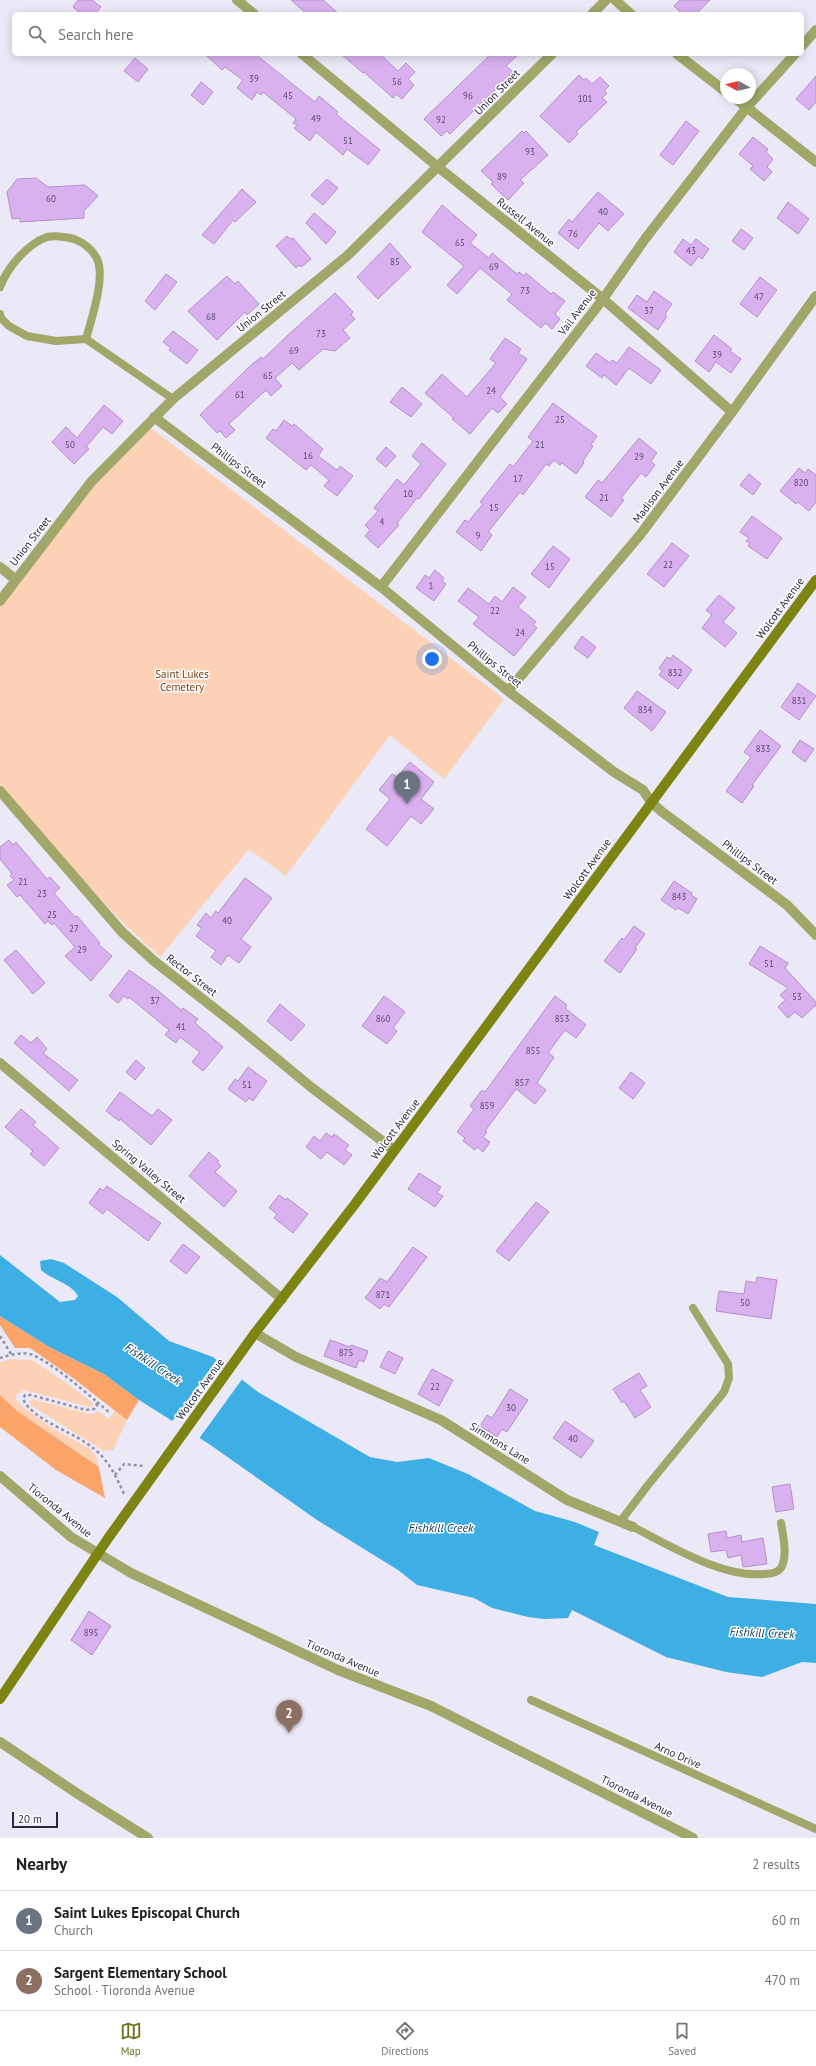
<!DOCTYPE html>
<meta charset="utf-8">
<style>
body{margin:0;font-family:"PT Sans",sans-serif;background:#f6f6f6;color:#202124}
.compass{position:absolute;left:720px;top:68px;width:36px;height:36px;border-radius:50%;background:#fff;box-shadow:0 2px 10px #0003;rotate:278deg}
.scale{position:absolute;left:12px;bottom:10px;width:46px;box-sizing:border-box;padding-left:4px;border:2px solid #2c2740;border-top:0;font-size:11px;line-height:14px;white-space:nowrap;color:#2c2740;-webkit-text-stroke:3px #fff;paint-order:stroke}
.you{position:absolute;left:432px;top:659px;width:14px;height:14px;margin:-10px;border:3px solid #fff;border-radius:50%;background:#1a73e8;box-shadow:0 0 0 6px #1a73e833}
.badge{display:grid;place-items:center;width:26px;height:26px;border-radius:50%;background:#6a7118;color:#fff;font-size:13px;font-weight:700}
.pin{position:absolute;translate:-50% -33px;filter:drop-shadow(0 1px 2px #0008)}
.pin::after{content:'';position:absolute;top:21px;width:14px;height:12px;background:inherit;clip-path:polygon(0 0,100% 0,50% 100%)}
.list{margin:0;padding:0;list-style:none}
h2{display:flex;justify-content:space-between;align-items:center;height:52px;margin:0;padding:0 16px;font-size:17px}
h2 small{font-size:13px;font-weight:400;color:#757577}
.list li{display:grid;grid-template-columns:26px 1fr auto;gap:12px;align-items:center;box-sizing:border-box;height:60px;padding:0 16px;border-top:1px solid #e0e0e0}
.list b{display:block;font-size:15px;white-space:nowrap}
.list p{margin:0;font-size:13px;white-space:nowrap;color:#757577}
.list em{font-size:13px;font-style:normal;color:#757577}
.icon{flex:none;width:22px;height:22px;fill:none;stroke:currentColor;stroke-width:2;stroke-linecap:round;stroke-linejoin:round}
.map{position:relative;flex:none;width:816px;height:1838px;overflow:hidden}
.search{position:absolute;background:#fff;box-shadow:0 2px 10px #0003;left:12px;right:12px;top:12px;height:44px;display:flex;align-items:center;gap:10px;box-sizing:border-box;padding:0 14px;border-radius:6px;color:#757577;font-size:15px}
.sheet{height:172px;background:#fff}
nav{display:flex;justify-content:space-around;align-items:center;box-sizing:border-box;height:56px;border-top:1px solid #e0e0e0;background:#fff;font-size:11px;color:#757577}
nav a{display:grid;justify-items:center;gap:2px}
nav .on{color:#6a7118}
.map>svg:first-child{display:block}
.green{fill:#fdd1b5}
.forest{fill:#fba46a}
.water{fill:#3eafe5}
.pier{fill:#ebe9f7}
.building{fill:#d9b1ee;stroke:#b68fca}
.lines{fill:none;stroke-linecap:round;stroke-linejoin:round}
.path{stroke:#9390a3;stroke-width:2.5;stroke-dasharray:3 3;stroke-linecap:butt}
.service{stroke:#a0a769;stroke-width:8}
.minor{stroke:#a0a769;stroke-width:10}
.secondary{stroke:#7d8512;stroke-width:10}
.labels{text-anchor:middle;stroke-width:3;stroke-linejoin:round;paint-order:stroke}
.number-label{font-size:9px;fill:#574a6c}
.street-label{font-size:11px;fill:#2c2740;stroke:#fff}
.park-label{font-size:11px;fill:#784117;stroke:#fff}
.water-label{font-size:12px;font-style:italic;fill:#083950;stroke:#fff}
</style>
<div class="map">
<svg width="816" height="1838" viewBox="0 0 816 1838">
<rect width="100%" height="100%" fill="#ebe9f7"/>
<path class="green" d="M151,428L504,699L444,779L390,735L286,876L249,849L160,957L116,916L0,788V601L91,482Z
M10,1359L32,1360L68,1384L93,1403V1406L89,1407L24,1390L16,1395V1399L23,1407L51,1427L90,1449L96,1456L99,1467L17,1411L0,1395V1362Z
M32,1399L86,1413L92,1414L98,1411L109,1419L115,1411L127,1420L113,1450L104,1451L32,1406L29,1403Z"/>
<path class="forest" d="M0,1316L49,1347L104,1374L139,1400L127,1420L73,1378L30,1348H15L0,1325Z
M0,1395L17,1411L99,1467L105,1498L56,1470L0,1427Z"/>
<path class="water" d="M0,1255L60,1302L75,1300L78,1296C71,1283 52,1280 41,1270L40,1261L51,1259L64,1263L117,1297L169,1341L213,1357L258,1392L370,1457L397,1462L429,1458L468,1474L535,1511L575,1522L599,1532L594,1545L728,1597L816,1604V1663L802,1662L762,1677L726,1672L666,1657L572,1610L568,1618L544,1619L528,1617L492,1608L474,1598L417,1585L398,1570L317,1520L209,1444L139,1400L104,1374L49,1347L0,1316Z"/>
<path class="pier" d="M218,1358L243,1378L198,1440L171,1423Z"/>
<path class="building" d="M78,0H92L101,7L95,14H81L73,7Z
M291,0H323L339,14H307Z
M680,0H710L696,14H682L674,6Z
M205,54H255L315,102L319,96L338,112L336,114L380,150L368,165L347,149L343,155L316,132L310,141L294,128L297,125L293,123L296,119L263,92L261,95L257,92L252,100L237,88L243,80L225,67L222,70Z
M341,54H380L398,71L406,63L415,72L408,79L414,85L402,99L396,94L393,98L364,72L363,73Z
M491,54H519L506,66L513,72L450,134L447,131L441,136L424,119Z
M135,58L148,69L138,82L124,71Z
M579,75L584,80L586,78L592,84L600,77L609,86L604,91L607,93L602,98L607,102L576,132L578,134L569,143L540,116Z
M816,76V102L809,110L796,99Z
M201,82L213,92L203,105L191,95Z
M686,121L699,131L673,165L660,155Z
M522,131L524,133L526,131L548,155L520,180L524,183L508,200L491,184L493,182L481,171Z
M753,137L768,149L766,152L773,159L767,167L772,172L764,181L750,169L753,166L739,154Z
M36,178L48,187L85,185L98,196L84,211V218L20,222V218L12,219L7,192L17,179Z
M327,179L338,188L323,205L311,195Z
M242,189L256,202L235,222L233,220L214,244L202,235Z
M598,192L624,214L608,231L599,223L578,249L558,233L569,219L572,222Z
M788,202L809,219L798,234L777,218Z
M442,205L477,235L470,243L489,258L492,253L517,274L519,272L524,276L526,273L551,294L553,292L565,301L555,314L560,319L552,329L545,323L541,328L507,300L512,294L480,268L457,294L447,285L464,266L422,232Z
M314,213L336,232L326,244L306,223Z
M741,229L753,238L744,250L732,241Z
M287,236L290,239L293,238L311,259L301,267L299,265L296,268L276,246Z
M683,239L691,245L696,239L709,249L702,259L699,256L691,266L674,252Z
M390,243L411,267L378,299L357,277Z
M166,274L177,282L155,310L145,301Z
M227,276L235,284L238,281L259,304L247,315L245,312L217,340L188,311Z
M760,277L777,290L757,317L740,304Z
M654,291L672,304L665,314L667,316L658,330L628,308L637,295L647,302Z
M335,293L353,312L351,315L355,319L343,330L350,338L335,351L323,349L299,370L292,363L275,378L282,386L271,396L266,390L229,424L235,430L226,438L220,431L217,433L200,415L250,366L261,357L263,359L288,335Z
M173,331L198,350L187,364L169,350L171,348L163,342Z
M714,335L732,349L730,351L741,359L731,373L716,362L709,372L695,361Z
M505,338L521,349L518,353L527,359L500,397L507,404L498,413L492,408L470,434L452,419L454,418L425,393L442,374L467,397L496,363L490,359Z
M629,347L661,370L651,384L629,368L616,385L604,375L602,378L586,366L596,353L610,363L612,360L617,363Z
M402,387L422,404L411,417L390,402Z
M553,403L597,436L591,445L593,446L583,461L584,463L576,474L562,463L560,465L554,460L549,466L546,464L523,495L520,492L488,532L492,535L481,551L456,532L465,520L468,522L483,504L480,502L510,464L513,467L533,441L528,437Z
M104,405L123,421L112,434L103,427L86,447L89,449L74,464L52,442L66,427L77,438Z
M284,420L292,426L294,424L323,449L318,456L337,470L340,466L353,476L337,496L324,486L329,480L311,465L306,470L266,438L273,429L276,431Z
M639,438L657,453L651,461L655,465L646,477L641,473L621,498L624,500L611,517L585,497L598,480L602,483Z
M422,443L446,464L419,499L417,498L397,523L399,525L378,548L365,536L370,530L365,525L378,511L374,508L397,479L404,485L421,464L412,456Z
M386,447L396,456L386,467L376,459Z
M799,468L805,473L808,469L816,475V502L809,511L798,502L796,504L780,491Z
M749,474L761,484L753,495L740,485Z
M752,516L782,538L767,559L748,546L750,543L746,541L749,538L740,532Z
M672,543L689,556L664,587L647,574Z
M553,546L570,559L549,588L531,574Z
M435,570L444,578L442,581L446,584L434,601L416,588L425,575L429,578Z
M513,587L526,597L518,607L536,622L533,625L537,628L514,656L473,624L479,617L458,601L468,588L489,604L495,596L502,602Z
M719,595L735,608L723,622L737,633L725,647L702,628L712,615L706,610Z
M582,636L596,647L588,658L574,648Z
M673,655L692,670L678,689L659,675L662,671L659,668L667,657L671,659Z
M798,683L816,696L799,720L781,707Z
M637,691L666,712L652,731L624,708Z
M760,730L781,746L752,785L754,786L742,803L726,791L751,757L744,752Z
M800,740L814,749L805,762L792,752Z
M410,762L434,782L421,799L434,809L421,824L411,816L387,846L366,829L390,799L379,790L392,774L397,777Z
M9,840L13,845L16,842L47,879L50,877L60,888L54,893L75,917L77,916L100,943L98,944L112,956L91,981L65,956L75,947L54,923L52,925L48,921L45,924L20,895L17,897L7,885L14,880L10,876L12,874L0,859V847Z
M245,878L272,898L241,939L251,947L239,963L228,955L221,965L211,957L216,951L196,936L202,928L197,925L206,913L211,918L216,911L218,913Z
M674,881L692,893L691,895L697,899L688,914L678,908L676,910L661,900Z
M634,926L645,934L635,948L637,949L620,973L604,961L622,938L624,940Z
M760,946L788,963L785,968L816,1002V1005L802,1018L795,1012L788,1018L778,1007L785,1000L780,995L788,988L749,964Z
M16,950L45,983L33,994L4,960Z
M129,970L156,989L181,1010L183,1008L198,1019L195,1023L223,1047L203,1071L192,1062L200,1052L180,1037L176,1043L165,1035L169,1030L129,997L128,999L124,996L118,1003L109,996Z
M384,996L405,1012L393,1028L397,1031L387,1044L362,1026Z
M555,996L567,1005L565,1008L586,1025L576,1038L565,1030L548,1053L554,1057L537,1083L546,1090L535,1104L516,1089L485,1131L487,1132L483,1137L490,1142L483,1152L477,1147L475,1150L463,1141L465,1138L457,1132L474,1109L470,1106L482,1090L485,1092Z
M280,1004L305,1025L291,1041L267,1021Z
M21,1035L31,1043L37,1037L47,1049L43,1053L78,1080L69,1091L14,1043Z
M136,1060L145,1068L135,1080L126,1072Z
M248,1067L267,1081L253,1101L249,1098L246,1102L228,1089L235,1079L238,1081Z
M631,1072L645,1083L633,1099L619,1088Z
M120,1092L152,1116L158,1109L172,1120L151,1145L120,1119L119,1121L106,1111Z
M21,1109L36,1122L33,1125L59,1148L44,1166L30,1154L33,1151L5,1127Z
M326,1133L332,1137L334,1134L349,1145L345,1150L352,1155L344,1165L327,1152L321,1159L306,1147L314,1136L320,1141Z
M209,1152L219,1161L217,1162L221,1166L215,1172L237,1191L224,1207L189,1176Z
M419,1173L441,1187L437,1193L443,1196L435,1207L408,1189Z
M107,1186L161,1223L148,1241L107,1209L103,1214L89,1203L100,1188L103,1191Z
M279,1195L286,1200L287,1198L308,1214L293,1233L274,1218L277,1214L269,1208Z
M536,1202L549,1212L509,1261L496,1251Z
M183,1244L200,1257L186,1274L170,1261Z
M413,1247L427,1257L389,1307L384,1304L380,1309L365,1298L380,1278L387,1282Z
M757,1277L777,1280L771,1319L716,1311L719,1291L744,1294L746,1281L756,1283Z
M330,1340L350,1347L351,1345L368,1351L364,1362L359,1360L356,1368L324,1356Z
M388,1351L403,1358L395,1374L380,1367Z
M432,1369L453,1380L439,1406L418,1394Z
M639,1373L647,1386L640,1390L651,1407L635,1418L624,1401L622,1403L613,1389Z
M510,1389L528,1400L507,1432L502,1429L497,1437L480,1426L487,1415L492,1418Z
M565,1421L594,1441L581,1458L553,1438Z
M790,1484L794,1509L776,1512L772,1487Z
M726,1531L727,1538L741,1535L742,1542L763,1538L767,1564L743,1567L741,1555L728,1558L726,1550L711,1552L708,1534Z
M89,1611L111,1626L92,1655L71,1640Z"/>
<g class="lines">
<path class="path" d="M0,1336L11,1354
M0,1358C10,1355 23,1351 33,1355C54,1365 78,1386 96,1401L97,1406L94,1409L86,1410L31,1395H25L23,1399C32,1420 76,1433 93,1448C108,1459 117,1478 124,1494
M97,1402L109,1412
M115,1475L124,1464L144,1466"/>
<path class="service" d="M0,287C7,268 27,244 47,237C56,235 66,237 74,239C83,242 93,250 97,259C106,277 91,320 86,339
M0,314L1,318L9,326L27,336L56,341L86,339L173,399
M620,1522L648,1485L724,1392L729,1378L728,1364L693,1308
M633,1527C671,1546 722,1578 764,1574C770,1574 777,1573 781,1568C788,1556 783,1535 781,1523
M531,1700L816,1829"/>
<path class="minor" d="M237,0L254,14
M615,0L631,14
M592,14L606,0
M802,46L816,30
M302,54L438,167L603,299L732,412
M677,54L726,92
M735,98L816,162
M154,417L381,587L508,691L614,772L643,790L651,802L661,811L787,905L816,935
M0,567L16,580
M381,587L603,299L645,239L747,107L795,54
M0,601L91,482L173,399L347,256L552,54
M508,691L640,535L732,412L816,296
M0,791L122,932L154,961L237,1026L311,1087L394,1150
M0,1063L282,1299
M255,1333L296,1357L441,1420L567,1500L633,1527
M0,1476L71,1537L131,1573L338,1670L431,1706L693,1838
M0,1742L78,1794L148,1838"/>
<path class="secondary" d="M0,1699L109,1537L255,1333L355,1204L816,580"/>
</g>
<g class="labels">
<g class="number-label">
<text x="254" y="82">39</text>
<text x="397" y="85">56</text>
<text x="288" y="99">45</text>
<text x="468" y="99">96</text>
<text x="585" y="102">101</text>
<text x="316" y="122">49</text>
<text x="441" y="123">92</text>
<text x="348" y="144">51</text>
<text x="530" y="155">93</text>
<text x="502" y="180">89</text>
<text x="51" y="202">60</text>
<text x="603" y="215">40</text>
<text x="573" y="237">76</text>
<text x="460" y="246">65</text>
<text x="691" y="254">43</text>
<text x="395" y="265">85</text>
<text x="494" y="270">69</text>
<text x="525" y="294">73</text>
<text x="759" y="300">47</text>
<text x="649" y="314">37</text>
<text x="211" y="320">68</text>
<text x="321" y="337">73</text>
<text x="294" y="354">69</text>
<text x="717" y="358">39</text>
<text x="268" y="379">65</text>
<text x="491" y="394">24</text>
<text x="240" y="398">61</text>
<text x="560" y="423">25</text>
<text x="70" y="448">50</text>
<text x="540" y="448">21</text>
<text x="308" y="459">16</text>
<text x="639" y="460">29</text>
<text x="518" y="482">17</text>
<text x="801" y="486">820</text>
<text x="408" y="497">10</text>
<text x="604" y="501">21</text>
<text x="494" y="511">15</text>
<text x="382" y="525">4</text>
<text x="478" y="539">9</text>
<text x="668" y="568">22</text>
<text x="550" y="570">15</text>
<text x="431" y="589">1</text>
<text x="495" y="614">22</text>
<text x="520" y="636">24</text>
<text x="675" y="676">832</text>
<text x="799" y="704">831</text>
<text x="645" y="713">834</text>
<text x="763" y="752">833</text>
<text x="23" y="885">21</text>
<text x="42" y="897">23</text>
<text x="679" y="900">843</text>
<text x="52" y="918">25</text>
<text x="227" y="924">40</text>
<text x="74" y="932">27</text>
<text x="82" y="953">29</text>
<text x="769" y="967">51</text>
<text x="797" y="1000">53</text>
<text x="155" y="1004">37</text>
<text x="383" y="1022">860</text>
<text x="562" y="1022">853</text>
<text x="181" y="1030">41</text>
<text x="533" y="1054">855</text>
<text x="522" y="1086">857</text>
<text x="247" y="1088">51</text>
<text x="487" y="1109">859</text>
<text x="383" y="1298">871</text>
<text x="745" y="1306">50</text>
<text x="346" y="1356">875</text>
<text x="435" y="1390">22</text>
<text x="511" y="1411">30</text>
<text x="573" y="1442">40</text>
<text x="91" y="1636">895</text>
</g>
<g class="street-label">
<text transform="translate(497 92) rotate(-45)" y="4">Union Street</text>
<text transform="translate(526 222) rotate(39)" y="4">Russell Avenue</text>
<text transform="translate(261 311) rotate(-39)" y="4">Union Street</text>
<text transform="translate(577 312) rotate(-53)" y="4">Vail Avenue</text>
<text transform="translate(239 465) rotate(37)" y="4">Phillips Street</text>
<text transform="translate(658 491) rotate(-53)" y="4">Madison Avenue</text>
<text transform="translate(30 541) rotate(-52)" y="4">Union Street</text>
<text transform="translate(780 608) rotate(-54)" y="4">Wolcott Avenue</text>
<text transform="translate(495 664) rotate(39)" y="4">Phillips Street</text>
<text transform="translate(750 862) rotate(37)" y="4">Phillips Street</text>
<text transform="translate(587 869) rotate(-54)" y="4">Wolcott Avenue</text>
<text transform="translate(192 975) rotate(38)" y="4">Rector Street</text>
<text transform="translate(395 1129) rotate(-53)" y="4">Wolcott Avenue</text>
<text transform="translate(149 1171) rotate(40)" y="4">Spring Valley Street</text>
<text transform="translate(200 1389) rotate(-54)" y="4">Wolcott Avenue</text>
<text transform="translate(500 1443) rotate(32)" y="4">Simmons Lane</text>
<text transform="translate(60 1510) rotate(39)" y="4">Tioronda Avenue</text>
<text transform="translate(343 1658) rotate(23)" y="4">Tioronda Avenue</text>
<text transform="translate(678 1755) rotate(24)" y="4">Arno Drive</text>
<text transform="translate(637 1796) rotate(27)" y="4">Tioronda Avenue</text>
</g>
<g class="park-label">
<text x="182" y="678">Saint Lukes<tspan x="182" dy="13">Cemetery</tspan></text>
</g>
<g class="water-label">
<text transform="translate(153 1364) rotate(34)" y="4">Fishkill Creek</text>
<text x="441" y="1532">Fishkill Creek</text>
<text transform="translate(762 1633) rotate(2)" y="4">Fishkill Creek</text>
</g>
</g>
</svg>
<svg class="compass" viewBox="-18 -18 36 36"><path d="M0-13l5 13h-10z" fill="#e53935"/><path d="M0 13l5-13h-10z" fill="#757577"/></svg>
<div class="scale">20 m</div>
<div class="you"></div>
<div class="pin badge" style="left:407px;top:804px;background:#6b7280">1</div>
<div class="pin badge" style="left:289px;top:1733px;background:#8d6e63">2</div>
<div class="search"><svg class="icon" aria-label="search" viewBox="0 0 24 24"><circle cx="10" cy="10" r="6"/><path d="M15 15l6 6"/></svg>Search here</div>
</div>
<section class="sheet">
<h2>Nearby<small>2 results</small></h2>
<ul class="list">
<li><span class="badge" style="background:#6b7280">1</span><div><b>Saint Lukes Episcopal Church</b><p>Church</p></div><em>60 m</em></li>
<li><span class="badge" style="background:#8d6e63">2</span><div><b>Sargent Elementary School</b><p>School · Tioronda Avenue</p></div><em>470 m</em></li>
</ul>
</section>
<nav>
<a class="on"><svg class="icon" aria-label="map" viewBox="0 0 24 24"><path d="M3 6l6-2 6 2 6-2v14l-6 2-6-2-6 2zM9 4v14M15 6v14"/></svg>Map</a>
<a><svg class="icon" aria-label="directions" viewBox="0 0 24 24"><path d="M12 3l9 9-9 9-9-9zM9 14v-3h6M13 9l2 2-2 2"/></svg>Directions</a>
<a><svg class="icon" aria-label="saved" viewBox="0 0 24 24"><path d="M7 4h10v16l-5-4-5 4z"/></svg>Saved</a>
</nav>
